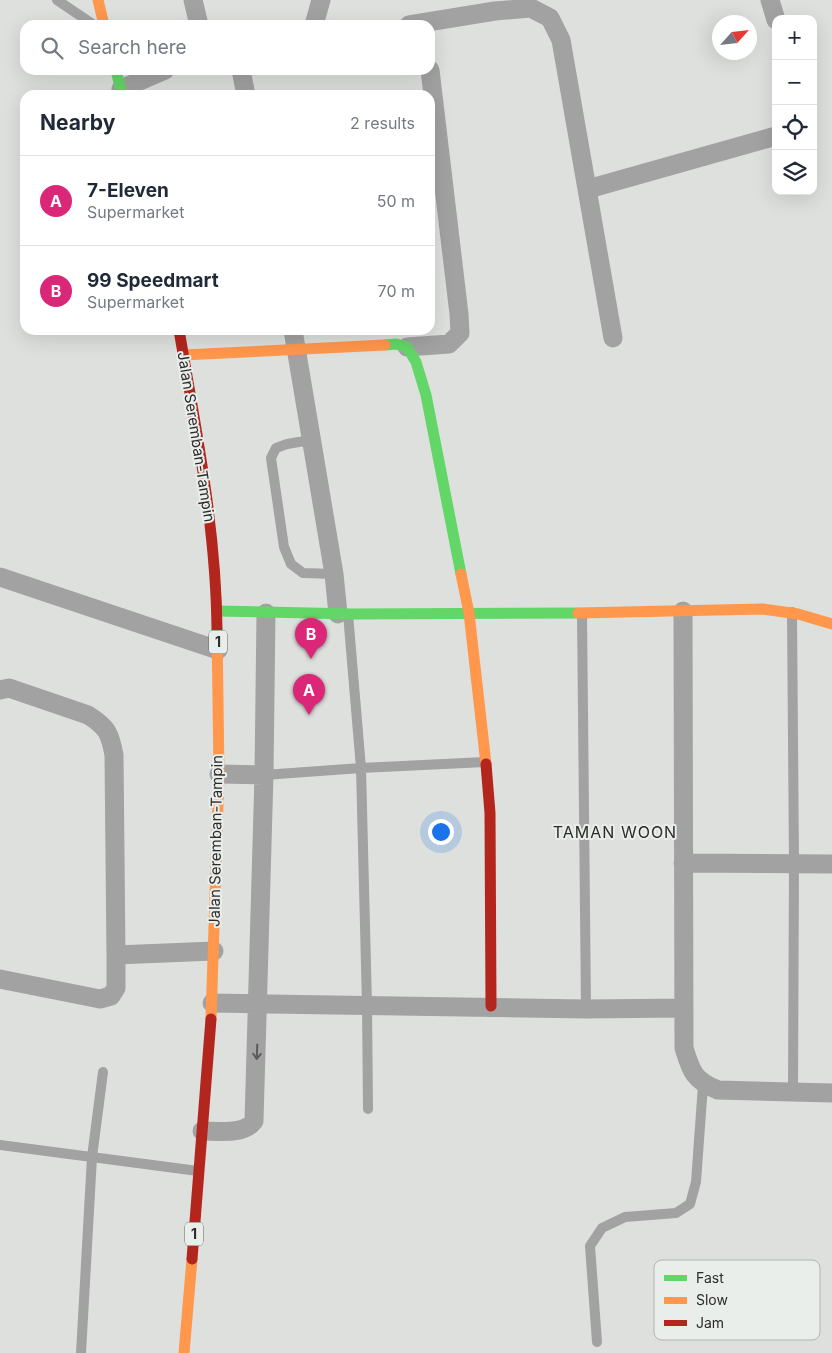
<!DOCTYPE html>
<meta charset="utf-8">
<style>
body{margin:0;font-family:Inter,sans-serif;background:#f6f6f7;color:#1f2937}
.controls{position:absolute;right:15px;top:15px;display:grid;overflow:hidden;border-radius:10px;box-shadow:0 5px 20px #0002}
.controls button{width:45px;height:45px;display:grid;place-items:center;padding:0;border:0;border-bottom:1px solid #e0e1e3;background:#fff;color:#1f2937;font:25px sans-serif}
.compass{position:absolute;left:712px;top:15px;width:45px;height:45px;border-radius:50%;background:#fff;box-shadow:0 5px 20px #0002;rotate:63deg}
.you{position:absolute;left:440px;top:831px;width:18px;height:18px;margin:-12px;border:4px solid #fff;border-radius:50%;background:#1a73e8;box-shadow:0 0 0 8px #1a73e833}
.badge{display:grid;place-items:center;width:32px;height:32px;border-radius:50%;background:#db2777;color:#fff;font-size:16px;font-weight:700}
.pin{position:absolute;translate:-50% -41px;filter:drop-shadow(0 1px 2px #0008)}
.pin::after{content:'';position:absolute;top:26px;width:18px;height:15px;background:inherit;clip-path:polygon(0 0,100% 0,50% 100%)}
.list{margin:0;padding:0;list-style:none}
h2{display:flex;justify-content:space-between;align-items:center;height:65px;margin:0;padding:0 20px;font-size:21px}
h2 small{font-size:16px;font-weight:400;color:#747a83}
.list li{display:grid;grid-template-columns:32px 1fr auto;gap:15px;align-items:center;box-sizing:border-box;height:90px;padding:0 20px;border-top:1px solid #e0e1e3}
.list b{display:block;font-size:19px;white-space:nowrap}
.list p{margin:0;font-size:16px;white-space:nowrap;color:#747a83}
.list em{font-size:16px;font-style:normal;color:#747a83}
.icon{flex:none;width:28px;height:28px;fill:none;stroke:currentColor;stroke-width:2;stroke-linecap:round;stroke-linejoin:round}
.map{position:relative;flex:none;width:832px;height:1353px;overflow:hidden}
.search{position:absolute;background:#fff;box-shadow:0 5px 20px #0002;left:20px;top:20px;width:415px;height:55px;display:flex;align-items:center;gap:12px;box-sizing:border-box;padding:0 18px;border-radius:15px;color:#747a83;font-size:19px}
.panel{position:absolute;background:#fff;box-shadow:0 5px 20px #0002;left:20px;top:90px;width:415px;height:245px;border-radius:15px}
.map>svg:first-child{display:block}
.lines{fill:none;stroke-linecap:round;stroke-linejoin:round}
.lane{stroke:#a1a2a1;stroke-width:10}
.street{stroke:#a1a2a1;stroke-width:19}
.fast{stroke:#63d668;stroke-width:11}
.slow{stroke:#ff974d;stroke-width:11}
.jam{stroke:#b3261e;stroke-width:11}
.oneway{stroke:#5a5b5a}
.labels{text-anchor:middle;stroke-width:4;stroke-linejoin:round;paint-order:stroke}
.shield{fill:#eaeeeb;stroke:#646664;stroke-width:1}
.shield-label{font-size:14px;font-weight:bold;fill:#2a2b2a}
.street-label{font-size:15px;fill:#2a2b2a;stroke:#eaeeeb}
.neighbourhood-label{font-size:16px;letter-spacing:1px;fill:#2a2b2a;stroke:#eaeeeb}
.key{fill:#eaeeeb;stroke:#b0b4b1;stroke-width:1}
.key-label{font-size:14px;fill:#2a2b2a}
</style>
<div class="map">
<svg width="832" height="1353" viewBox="0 0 832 1353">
<rect width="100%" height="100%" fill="#dee0de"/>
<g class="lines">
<path class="lane" d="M57,0L94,25
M311,440L287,444L276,448L271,458L284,547L291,564L303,573L334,574
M792,612L794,863L793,1091
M582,613L586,1009
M348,614L361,768L367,1005L368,1109
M264,775L361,768L485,762
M0,1145L198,1171
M597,1342L590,1246L602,1228L625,1217L676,1213L690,1204L696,1182L703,1085
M81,1353L92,1157L103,1072"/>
<path class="street" d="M193,0L199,25
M770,0L776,20
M314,25L321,0
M409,25L495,11L531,8L550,18L561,40L613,338
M241,70L246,95
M121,89L165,70
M588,189L776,136
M293,330L334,574L338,614
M407,347L449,344L460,333L459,314L430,70
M0,577L218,650
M683,611L684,1048C691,1071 694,1081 718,1090L832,1093
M0,690L9,688L88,715C107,727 110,733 114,755L116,955L214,951
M219,774L264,775
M683,863L832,864
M0,979L100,999L111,996L116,988V955
M212,1003L586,1009L683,1008
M202,1131C219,1131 244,1135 254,1121L264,775L266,613"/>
<path class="fast" d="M116,70L122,95
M385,345L396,344L407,347L416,362L426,395L461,574
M217,611L354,614L578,613"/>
<path class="slow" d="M98,0L104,25
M183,355L385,345
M461,574L469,613L486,764
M578,613L763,609L798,614L832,624
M211,1019L219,774L217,629
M184,1353L192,1259"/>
<path class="jam" d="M179,330C196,429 216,528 217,629
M486,764L490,813L491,1006
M192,1259L211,1019"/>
</g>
<defs><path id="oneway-shaft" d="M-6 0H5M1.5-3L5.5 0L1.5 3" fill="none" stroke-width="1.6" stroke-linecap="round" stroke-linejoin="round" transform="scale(1.25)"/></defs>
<use class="oneway" href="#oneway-shaft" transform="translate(257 1052) rotate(92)"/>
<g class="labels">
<g class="shield">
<rect x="209" y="630.5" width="18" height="23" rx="4"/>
<rect x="185" y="1222.5" width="18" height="23" rx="4"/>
</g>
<g class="shield-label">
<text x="218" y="647">1</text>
<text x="194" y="1239">1</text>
</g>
<g class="street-label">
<text transform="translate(196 437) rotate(81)" y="5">Jalan Seremban-Tampin</text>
<text transform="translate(216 841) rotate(-89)" y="5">Jalan Seremban-Tampin</text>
</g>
<g class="neighbourhood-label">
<text x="615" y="838">TAMAN WOON</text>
</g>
</g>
<rect x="654" y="1260" width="166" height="80" rx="8" class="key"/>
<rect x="664" y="1275" width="23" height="6" fill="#63d668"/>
<rect x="664" y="1297" width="23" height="7" fill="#ff974d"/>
<rect x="664" y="1320" width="23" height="6" fill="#b3261e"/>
<g class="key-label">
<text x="696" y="1283">Fast</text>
<text x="696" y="1305">Slow</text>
<text x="696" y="1328">Jam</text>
</g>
</svg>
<div class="controls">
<button>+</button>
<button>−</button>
<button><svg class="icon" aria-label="locate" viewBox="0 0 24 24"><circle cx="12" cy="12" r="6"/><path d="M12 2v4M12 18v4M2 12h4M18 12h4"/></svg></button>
<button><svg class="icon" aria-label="layers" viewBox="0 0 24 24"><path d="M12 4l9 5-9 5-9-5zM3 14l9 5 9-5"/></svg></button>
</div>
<svg class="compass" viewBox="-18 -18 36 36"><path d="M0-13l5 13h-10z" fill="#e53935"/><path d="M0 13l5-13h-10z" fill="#747a83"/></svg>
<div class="you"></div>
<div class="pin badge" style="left:309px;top:715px">A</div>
<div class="pin badge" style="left:311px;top:659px">B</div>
<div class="search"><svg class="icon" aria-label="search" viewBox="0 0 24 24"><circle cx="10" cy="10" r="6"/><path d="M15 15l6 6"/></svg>Search here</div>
<section class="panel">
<h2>Nearby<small>2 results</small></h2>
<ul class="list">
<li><span class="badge">A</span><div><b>7-Eleven</b><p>Supermarket</p></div><em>50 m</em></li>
<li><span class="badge">B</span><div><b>99 Speedmart</b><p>Supermarket</p></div><em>70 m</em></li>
</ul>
</section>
</div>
